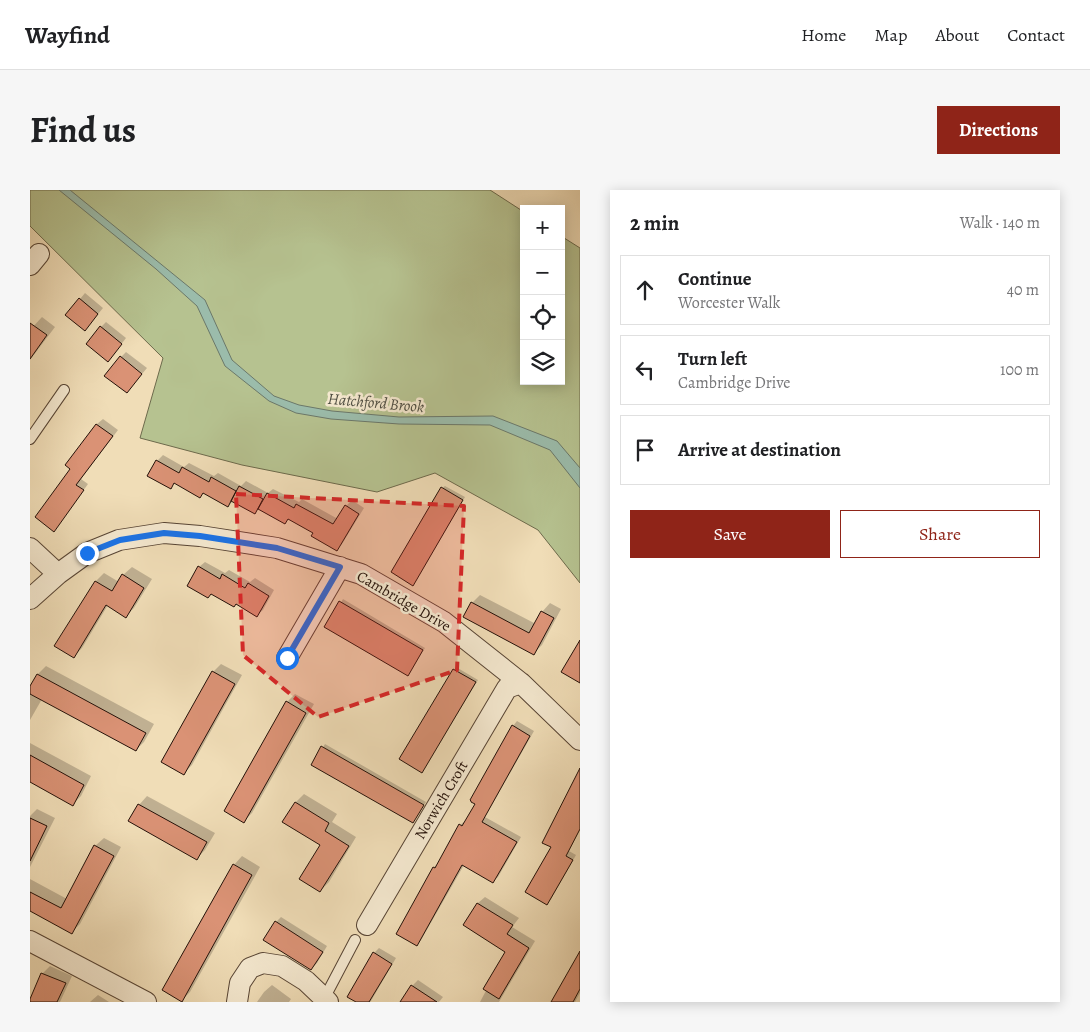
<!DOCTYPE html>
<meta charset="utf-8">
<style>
body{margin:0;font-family:Alegreya,serif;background:#f6f6f6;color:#202124}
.controls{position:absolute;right:15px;top:15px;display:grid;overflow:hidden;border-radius:0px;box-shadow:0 2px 12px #0003}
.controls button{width:45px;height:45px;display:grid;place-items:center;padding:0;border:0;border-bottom:1px solid #e0e0e0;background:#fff;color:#202124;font:25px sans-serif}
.stop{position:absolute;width:15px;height:15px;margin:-11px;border:4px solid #1a73e8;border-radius:50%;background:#fff}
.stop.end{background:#1a73e8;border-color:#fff;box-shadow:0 1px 5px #0008}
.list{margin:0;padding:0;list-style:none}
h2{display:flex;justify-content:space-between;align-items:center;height:65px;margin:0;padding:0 20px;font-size:21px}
h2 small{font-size:16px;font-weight:400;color:#757577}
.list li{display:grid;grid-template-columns:32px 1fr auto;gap:15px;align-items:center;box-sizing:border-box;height:70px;margin:0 10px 10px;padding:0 10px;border:1px solid #e0e0e0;border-radius:0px}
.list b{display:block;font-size:19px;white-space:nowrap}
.list p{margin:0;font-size:16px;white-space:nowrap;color:#757577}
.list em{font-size:16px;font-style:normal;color:#757577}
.actions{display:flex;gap:10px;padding:15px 20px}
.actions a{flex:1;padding:11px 0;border:1px solid #8f2418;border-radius:0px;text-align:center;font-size:18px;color:#8f2418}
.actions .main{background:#8f2418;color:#fff}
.icon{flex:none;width:28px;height:28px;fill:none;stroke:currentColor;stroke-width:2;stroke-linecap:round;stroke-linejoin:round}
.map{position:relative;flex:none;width:550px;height:812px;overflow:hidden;border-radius:0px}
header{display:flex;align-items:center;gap:30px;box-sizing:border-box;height:70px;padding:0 25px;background:#fff;border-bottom:1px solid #e0e0e0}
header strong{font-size:24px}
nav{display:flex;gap:28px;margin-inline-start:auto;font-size:18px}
.intro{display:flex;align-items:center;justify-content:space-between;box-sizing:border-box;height:120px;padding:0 30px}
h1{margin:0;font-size:35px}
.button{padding:12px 22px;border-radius:0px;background:#8f2418;color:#fff;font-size:18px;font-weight:700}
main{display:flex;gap:30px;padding:0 30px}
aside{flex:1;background:#fff;border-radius:0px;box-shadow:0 2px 12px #0003}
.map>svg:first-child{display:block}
.green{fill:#b6c290;stroke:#6d6a4c}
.water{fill:#9bbcab;stroke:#6b786a}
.shadow{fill:#0003}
.building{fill:#da9275;stroke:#241109}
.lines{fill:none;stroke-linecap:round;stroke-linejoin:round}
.service-casing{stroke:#574434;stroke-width:12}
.minor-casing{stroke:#574434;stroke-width:22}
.service{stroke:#f5e9d0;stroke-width:10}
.minor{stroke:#f5e9d0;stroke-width:20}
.route{stroke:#1a73e8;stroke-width:6}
.marked{fill:#d62828;fill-opacity:0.2;stroke:#d62828;stroke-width:4;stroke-dasharray:10 6;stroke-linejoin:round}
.labels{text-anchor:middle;stroke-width:5;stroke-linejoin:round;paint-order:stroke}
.street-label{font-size:15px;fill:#241109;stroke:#f5e9d0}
.water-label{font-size:16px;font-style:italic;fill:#4e4d42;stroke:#f5e9d0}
</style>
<header>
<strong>Wayfind</strong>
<nav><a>Home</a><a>Map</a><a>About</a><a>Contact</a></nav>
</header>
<div class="intro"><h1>Find us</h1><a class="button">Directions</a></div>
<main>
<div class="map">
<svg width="550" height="812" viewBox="0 0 550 812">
<rect width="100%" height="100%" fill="#f0ddb7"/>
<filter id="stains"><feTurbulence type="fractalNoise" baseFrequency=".004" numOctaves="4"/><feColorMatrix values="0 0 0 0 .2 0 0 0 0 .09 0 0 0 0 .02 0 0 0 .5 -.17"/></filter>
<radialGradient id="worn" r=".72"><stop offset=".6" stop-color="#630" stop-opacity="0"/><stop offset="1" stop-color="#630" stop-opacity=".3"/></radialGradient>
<path class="green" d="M0,0H460L494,22V191H531V46L550,58V393L508,340L405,283L347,302L212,275L110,248L133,168L1,37L0,36Z"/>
<path class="water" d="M29,0H40L175,110L202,170L244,206L269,215L302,221L369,227L463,226L527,251L550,278V298L520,260L460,235L369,234L301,229L266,223L239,211L195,176L167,116L126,79Z"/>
<path class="shadow" d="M55,103L73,118L60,134L50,109Z
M12,127L25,137L0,170V140Z
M76,132L96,148L83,165L71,137Z
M96,162L117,178L102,196L91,167Z
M73,229L88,240L51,289L58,294L29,334L42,278L37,275L67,234Z
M133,265L154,277L159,273L184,286L188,283L211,296L216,291L238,303L243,299L269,312L272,309L308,329L316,316L322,310L334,318L312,354L306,360L285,342L259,328L229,318L225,323L203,311L198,316L174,303L170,306L145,293L141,297L127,271Z
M415,296L435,307L385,392L412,298Z
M175,372L195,383L199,380L220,392L225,388L244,400L233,420L227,425L207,413L182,403L178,407L169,377Z
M102,377L122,389L104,418L96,426L78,415L52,458L43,467L66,391L74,383L89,392L93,385Z
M450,405L506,434L512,422L520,413L531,419L512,455L504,463L442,413Z
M313,409L395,458L378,485L296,437Z
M191,474L212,485L162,575L154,583L183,482Z
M16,476L124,534L114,552L106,560L12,509L0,530V499L8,484Z
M426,477L448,490L392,581L371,568Z
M265,504L284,514L222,623L214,631L257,512Z
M487,531L504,541L455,627L491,647L468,687L463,691L434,675L391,750L387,755L367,744L404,677L409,673L430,635L435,631L436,632L447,614L483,536Z
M0,553L61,586L51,606L43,614L0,591Z
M295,554L396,612L385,629L383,632L282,574Z
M550,587V640L539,661L546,665L521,709L517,714L522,656Z
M274,604L307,624L302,632L326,647L299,692L290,701L292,655L254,632L266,612Z
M117,606L185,643L175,660L167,668L109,615Z
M7,619L25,628L0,677V626Z
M74,648L91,657L50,734L42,742L0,719V689L37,709L65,656Z
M212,666L230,677L160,802L152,810L204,675Z
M455,707L489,728L482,737L505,751L469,812H450L477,761L435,735L448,713Z
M251,727L297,756L287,773L281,779L246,732Z
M349,758L366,768L341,811L340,812H328L344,763Z
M550,769V803L545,812H523Z
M20,776L42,786L30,812H0L13,783Z
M388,790L413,807L409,812H378L382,796Z
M242,795L261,809L259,812H227L234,802Z
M68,805L79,812H60Z"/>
<path class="building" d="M49,108L68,124L55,141L35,125Z
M0,133L17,145L0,169Z
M70,136L92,154L78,172L56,154Z
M90,166L112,184L97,203L74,186Z
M66,234L83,246L46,295L54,300L24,342L5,327L40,279L35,275Z
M126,270L149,283L152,277L179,292L181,287L206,301L198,317L173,303L170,308L144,293L141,299L117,286Z
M209,296L233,309L225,324L201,311Z
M411,297L433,310L383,396L361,382Z
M237,303L264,318L266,314L303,334L315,315L329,324L307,361L281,346L283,343L258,329L255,334L228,319Z
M168,376L190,389L192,384L215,398L218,393L239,406L227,427L206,414L204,417L181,404L178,408L157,396Z
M92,384L114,398L96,428L76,415L44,468L24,456L65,391L82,401Z
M309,411L393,460L378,486L294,437Z
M441,412L499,443L511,421L524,428L504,465L433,427Z
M550,450V493L531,482Z
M423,479L446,492L392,583L369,569Z
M182,481L205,494L154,585L131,572Z
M7,484L116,543L106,561L0,504V496Z
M256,511L276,523L214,633L194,621Z
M482,535L500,546L452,632L487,652L463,693L432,675L387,756L366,744L403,677L405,678L429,634L432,636L445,614L441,612V611L440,610Z
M291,556L394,615L383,633L281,575Z
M0,565L54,595L43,616L0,592Z
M550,578V639L536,666L543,670L517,715L495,702L521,657L512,653Z
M265,612L299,633L295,641L319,656L290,702L269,689L290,655L252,632Z
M108,614L177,652L167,670L98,631Z
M0,628L17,636L0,671Z
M64,655L84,666L42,744L0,721V702L31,718Z
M203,674L222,685L152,812L132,800Z
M447,713L483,735L477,744L499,758L469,809L453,799L475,762L433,735Z
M245,731L293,762L281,780L233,750Z
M550,761V799L543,812H521Z
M343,762L362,774L339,812H326L317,807Z
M11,783L36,793L27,812H0V809Z
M381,795L407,812H370Z"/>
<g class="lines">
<defs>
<path id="service" d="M0,249L34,200
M294,809L325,750"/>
<path id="minor" d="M0,75L9,64
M0,358L28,384
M0,409L28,384L57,363L89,350L134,343L170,346L247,358L331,384L414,432L491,493L550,550
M257,468L310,377
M337,735L477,498L491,493
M0,751L116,812
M207,812L210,793L220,778L233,773L252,776L276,791L298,812"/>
</defs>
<use href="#service" class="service-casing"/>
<use href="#minor" class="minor-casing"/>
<use href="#service" class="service"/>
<use href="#minor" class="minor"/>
</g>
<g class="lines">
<path class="route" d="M57,363L90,350L134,343L170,346L247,358L310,377L257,468"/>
</g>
<path class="marked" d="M206,304L434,316L427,480L288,527L213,465Z"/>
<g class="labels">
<g class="street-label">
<text transform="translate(374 411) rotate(30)" y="5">Cambridge Drive</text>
<text transform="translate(411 610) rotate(-59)" y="5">Norwich Croft</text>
</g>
<g class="water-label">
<text transform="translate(346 212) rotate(5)" y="6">Hatchford Brook</text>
</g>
</g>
<rect width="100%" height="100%" filter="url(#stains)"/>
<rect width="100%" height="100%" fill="url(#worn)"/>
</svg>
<div class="controls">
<button>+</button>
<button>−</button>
<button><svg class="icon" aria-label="locate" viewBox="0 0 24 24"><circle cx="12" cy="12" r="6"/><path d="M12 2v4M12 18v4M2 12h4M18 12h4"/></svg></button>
<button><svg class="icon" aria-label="layers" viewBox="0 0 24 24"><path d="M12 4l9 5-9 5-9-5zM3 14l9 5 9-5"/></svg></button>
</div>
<div class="stop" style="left:257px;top:468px"></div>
<div class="stop end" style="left:57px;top:363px"></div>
</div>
<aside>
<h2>2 min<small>Walk · 140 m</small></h2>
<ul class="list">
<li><svg class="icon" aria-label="ahead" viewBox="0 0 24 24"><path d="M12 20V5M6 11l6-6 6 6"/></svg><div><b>Continue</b><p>Worcester Walk</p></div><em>40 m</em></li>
<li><svg class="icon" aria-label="left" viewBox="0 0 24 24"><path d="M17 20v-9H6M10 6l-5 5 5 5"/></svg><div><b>Turn left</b><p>Cambridge Drive</p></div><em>100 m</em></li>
<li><svg class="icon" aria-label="arrive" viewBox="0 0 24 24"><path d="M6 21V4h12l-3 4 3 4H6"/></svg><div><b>Arrive at destination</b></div></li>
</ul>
<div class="actions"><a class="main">Save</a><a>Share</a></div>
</aside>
</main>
